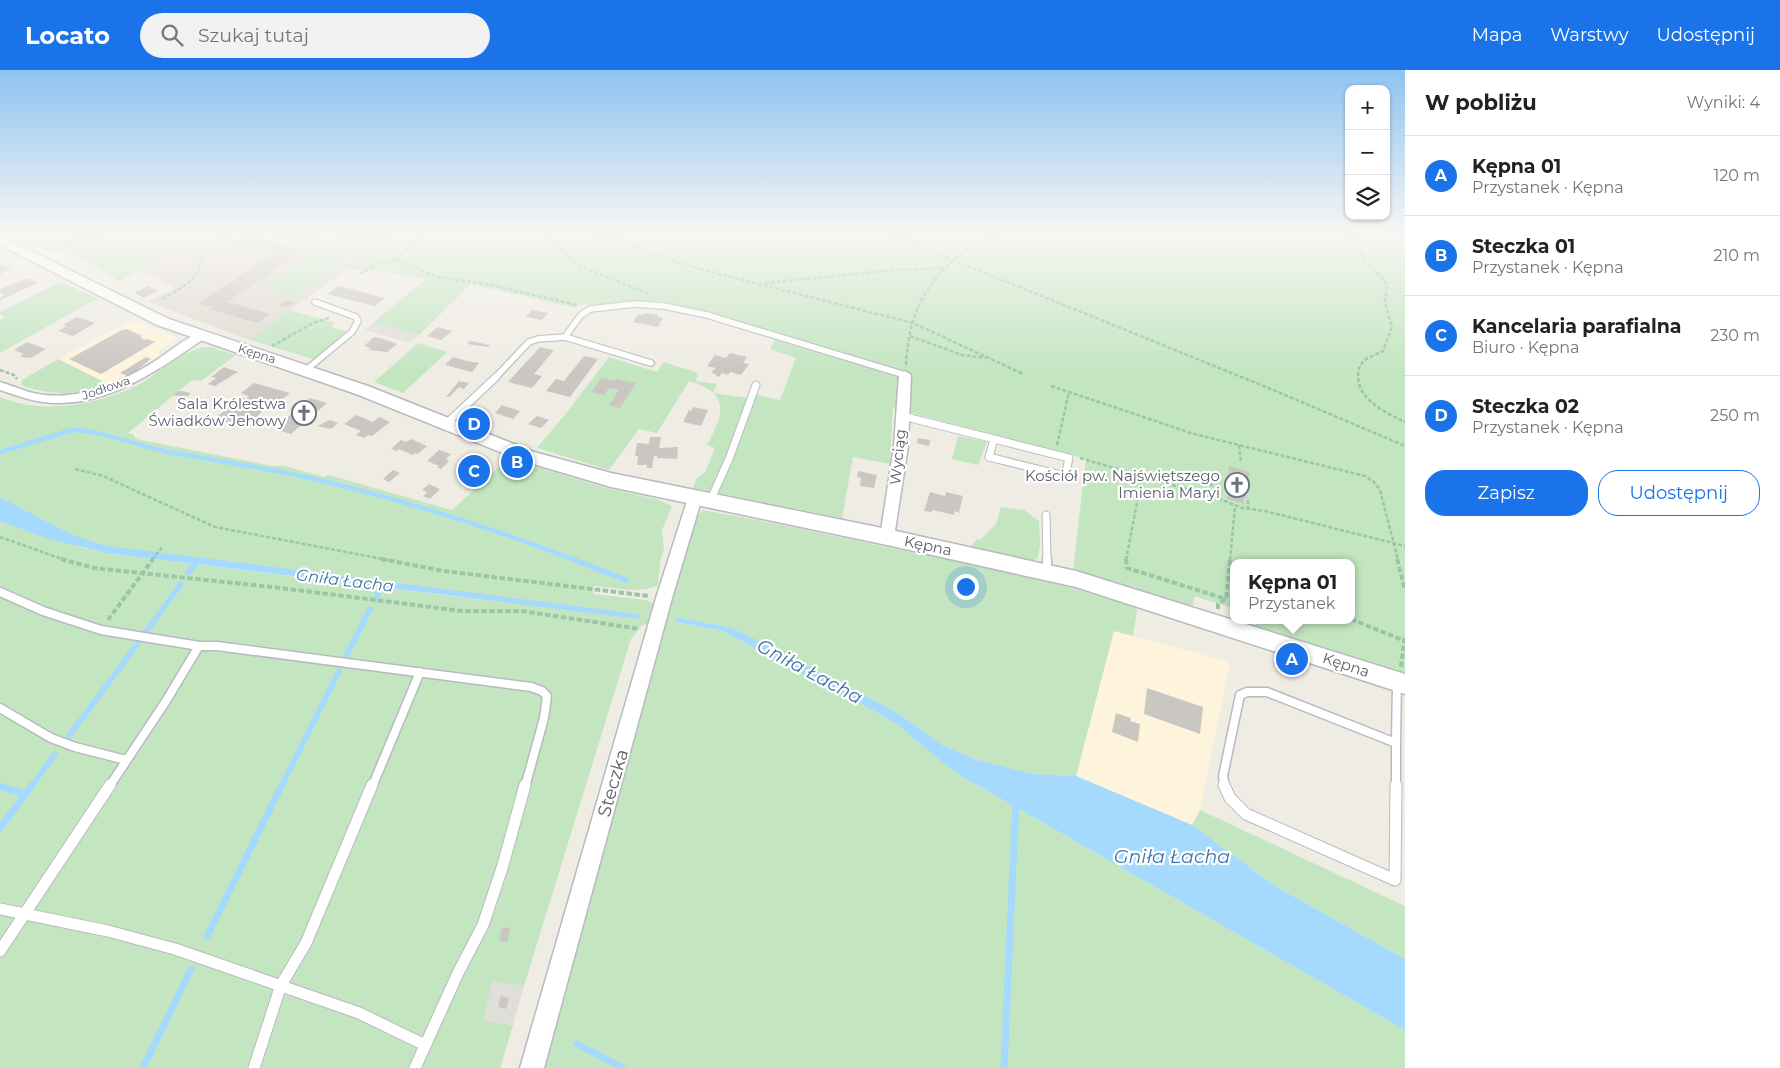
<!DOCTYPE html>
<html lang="pl">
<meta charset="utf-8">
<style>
body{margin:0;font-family:Montserrat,sans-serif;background:#f2f2f2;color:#222}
.controls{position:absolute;right:15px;top:15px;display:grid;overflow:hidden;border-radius:10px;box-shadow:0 1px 4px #0004}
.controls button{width:45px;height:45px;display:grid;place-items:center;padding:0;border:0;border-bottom:1px solid #e0e0e0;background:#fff;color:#222;font:25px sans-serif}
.you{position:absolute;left:965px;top:516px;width:18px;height:18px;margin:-12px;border:4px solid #fff;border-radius:50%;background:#1a73e8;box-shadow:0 0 0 8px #1a73e833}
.badge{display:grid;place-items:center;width:32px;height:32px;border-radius:50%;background:#1a73e8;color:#fff;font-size:16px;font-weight:700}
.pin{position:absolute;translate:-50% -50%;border:2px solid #fff;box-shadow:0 1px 5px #0006}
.popup{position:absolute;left:1230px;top:489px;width:125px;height:65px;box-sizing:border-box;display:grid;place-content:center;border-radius:10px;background:#fff;filter:drop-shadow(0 1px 4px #0005);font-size:16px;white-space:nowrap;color:#767676}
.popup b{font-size:19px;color:#222}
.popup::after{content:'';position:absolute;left:50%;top:100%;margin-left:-10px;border:10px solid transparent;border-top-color:#fff}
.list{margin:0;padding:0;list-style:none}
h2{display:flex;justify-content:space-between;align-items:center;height:65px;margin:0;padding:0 20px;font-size:21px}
h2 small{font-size:16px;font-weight:400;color:#767676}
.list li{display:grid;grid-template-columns:32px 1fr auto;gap:15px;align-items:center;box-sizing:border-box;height:80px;padding:0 20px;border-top:1px solid #e0e0e0}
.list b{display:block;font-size:19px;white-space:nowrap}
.list p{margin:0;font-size:16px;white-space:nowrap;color:#767676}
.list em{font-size:16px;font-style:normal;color:#767676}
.actions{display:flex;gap:10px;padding:15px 20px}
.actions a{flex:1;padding:11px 0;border:1px solid #1a73e8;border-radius:20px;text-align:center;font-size:18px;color:#1a73e8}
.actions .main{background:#1a73e8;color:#fff}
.icon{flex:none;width:28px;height:28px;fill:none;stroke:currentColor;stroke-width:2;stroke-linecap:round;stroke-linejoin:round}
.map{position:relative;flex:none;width:1405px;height:998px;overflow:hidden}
header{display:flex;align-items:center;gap:30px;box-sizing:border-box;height:70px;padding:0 25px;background:#1a73e8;color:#fff}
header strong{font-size:24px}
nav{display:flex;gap:28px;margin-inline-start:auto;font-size:18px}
.search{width:350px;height:45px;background:#f2f2f2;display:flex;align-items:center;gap:12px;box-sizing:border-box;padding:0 18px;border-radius:28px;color:#767676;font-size:19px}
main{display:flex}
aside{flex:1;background:#fff}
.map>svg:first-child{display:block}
.commercial{fill:#fdf4db}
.industrial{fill:#e0ded9}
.education{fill:#dfdbd2}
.green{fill:#c3e6c1}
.water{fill:#a5dafe}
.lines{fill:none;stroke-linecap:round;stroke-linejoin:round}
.stream-far2{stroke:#a5dafe;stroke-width:4.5}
.stream-far1{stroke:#a5dafe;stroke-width:5.5}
.stream{stroke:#a5dafe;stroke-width:7}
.building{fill:#cac7c2}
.lane-far3-casing{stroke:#b7babe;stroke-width:8}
.lane-far2-casing{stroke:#b7babe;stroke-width:9}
.lane-far1-casing{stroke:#b7babe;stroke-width:11}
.lane-casing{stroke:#b7babe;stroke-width:13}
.street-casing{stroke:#b7babe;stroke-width:3}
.secondary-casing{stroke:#b6b9be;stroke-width:3}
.path-far1{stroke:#9bc6a6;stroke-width:2.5;stroke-dasharray:4 2;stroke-linecap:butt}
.path{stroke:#9bc6a6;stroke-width:4;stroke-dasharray:5.5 2.5;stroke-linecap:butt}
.lane-far3{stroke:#fff;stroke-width:5.5}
.lane-far2{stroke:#fff;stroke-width:7}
.lane-far1{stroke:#fff;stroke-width:8}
.lane{stroke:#fff;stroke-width:11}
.street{fill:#fff;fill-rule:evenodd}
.secondary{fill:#fff;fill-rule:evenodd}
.labels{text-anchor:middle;stroke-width:4.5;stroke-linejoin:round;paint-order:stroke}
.far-street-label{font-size:12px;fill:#5c6065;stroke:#fff}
.worship-label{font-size:15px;fill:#5b616d;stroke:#fff;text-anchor:end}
.street-label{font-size:15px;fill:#5c6065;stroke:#fff}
.water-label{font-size:16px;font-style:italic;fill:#3f75a7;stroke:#fff}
.near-street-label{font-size:18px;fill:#5c6065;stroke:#fff}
.near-water-label{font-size:19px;font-style:italic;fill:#3f75a7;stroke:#fff}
</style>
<header>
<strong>Locato</strong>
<div class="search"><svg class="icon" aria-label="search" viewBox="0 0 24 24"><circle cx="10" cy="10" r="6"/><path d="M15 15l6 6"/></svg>Szukaj tutaj</div>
<nav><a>Mapa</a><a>Warstwy</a><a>Udostępnij</a></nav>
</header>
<main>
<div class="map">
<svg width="1405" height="998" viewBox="0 0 1405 998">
<rect width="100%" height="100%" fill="#efece4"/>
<path class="commercial" d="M129,251L140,252L179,268L157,282L161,284L130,306L108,314L58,289Z
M1114,561L1230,592L1200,740L1192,755L1076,706Z"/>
<path class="industrial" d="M375,252L419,265L410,273L365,260Z
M492,912L524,916L513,955L482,951Z"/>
<path class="education" d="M209,162H277L381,174L250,270L148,232L175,218L140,200Z"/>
<path class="green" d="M25,162H209L119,211L54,172Z
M277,162H1405V604L1256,557V550H1351V493H1233V538L1194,526L1193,537L1073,500L1086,389L893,338L890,394L853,387L842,448L693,418L697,408L705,403L715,378L707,375C724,344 731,323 689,311L657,363L639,359L609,400L537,378L568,341L609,287L657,302L664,292L698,303L696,311L717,314L713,323L755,329L757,325L780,330L796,288L770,279L775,269L727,255L731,248L661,231L580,235L575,238L471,214L419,265L374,252L426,209L376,201L346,199L380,174Z
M310,186L341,193L295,227L263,218Z
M60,212L98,228L0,283V250L5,247L0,245V242Z
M290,240L335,253L331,257L347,262L313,289L250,270Z
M418,273L447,282L403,323L374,312Z
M204,277H211L236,285L201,311L192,310L128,363L134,365L136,369L273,396H284L324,407L329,405L452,440L508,389L511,398L524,402L537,397L606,418L656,429L672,436L662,460L664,479L660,492L658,515C640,525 614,517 594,516L593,524L646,530L653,533L654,537L649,553L641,556L631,569L524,916L492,912L483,951L513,955L500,998H0V451L83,478L106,483L498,532L200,488L114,478L90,473L58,459L0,427V327C35,341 69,338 105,328C116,324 128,321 138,315C160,302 178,283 204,277Z
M58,289L108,314C78,326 51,326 21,315L22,310Z
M958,366L987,372L978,395L952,389Z
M1001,437L1024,440L1039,451L1040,475L1038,488L1033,491L973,479L972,475L977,469H981L996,454Z
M703,440L782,455L1000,501L1065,516L1135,537L1137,541L1133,566L1114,561L1076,706L1032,704L978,690L942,675L895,641L728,557L676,547L681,553L723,561L836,622L862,634L898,655L939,690L963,707L1405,960V998H540L685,473L696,447Z
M1200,740L1405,836V889L1275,816L1192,755Z"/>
<path class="water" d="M0,427C44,449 82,477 133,479L630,543L640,545L639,549L106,483L49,469L0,451Z
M676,547L728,557L743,563L895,641L942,675L978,690L1032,704L1076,706L1192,755L1275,816L1405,889V960L963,707L939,690L898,655L862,634L836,622L723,561L677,552L675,550Z"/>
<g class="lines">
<path class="stream-far2" d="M0,382L72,360C100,360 139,376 168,382C215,390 263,398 310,408C400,429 489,457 575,490"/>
<path class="stream-far1" d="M572,489L626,510
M188,503L198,491
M376,528L382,515
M146,562L181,514
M346,586L370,539
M69,666L138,573
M0,716L2,717
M31,717L55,684
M281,717L339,601"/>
<path class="stream" d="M0,716L25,724
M0,758L32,715
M207,866L282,715
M577,974L623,998
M143,998L191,899
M1004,998L1016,729"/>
</g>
<path class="building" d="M245,165L305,180L227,232L270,244L257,253L209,239L212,237L198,233L278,181L258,176L251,181L229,175Z
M3,195L12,199L0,204V196Z
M29,208L38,213L0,230V228L5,225L0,222V219Z
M148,216L158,221L144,228L134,223Z
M338,216L351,219L385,228L375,236L327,224Z
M286,230L295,232L289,237L279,235Z
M532,240L548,243L542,250L526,247Z
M645,243L659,245L657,247L663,248L658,257L633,252L638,244L643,245Z
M77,247L95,253L73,266L58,261L67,256L63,255Z
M438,257L452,261L441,270L427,266Z
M127,259L142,266L141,268L146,270L148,269L155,272L101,304L69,289L122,260Z
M374,267L384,269L397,274L387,282L368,280L371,278L364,276Z
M470,271L490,275L488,277L467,274Z
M27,272L46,279L33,287L26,288L20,286L24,284L14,280Z
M540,277L554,280L534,304L542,306L532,318L508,312Z
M730,283L747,287L743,293L749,294L741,305L730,302L728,305L722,303L719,307L716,306L717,305L711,302L716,298L707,296L715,285L726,288Z
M584,286L598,289L570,327L546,321L556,309L564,311Z
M146,287L151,289L135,302L128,306L120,303Z
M453,287L467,291L479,293L472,302L445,295Z
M224,297L238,302L215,316L208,314L216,308L211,307Z
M601,308L615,311L616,309L636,313L620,338L609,335L619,320L609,318L604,325L591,322Z
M459,311L469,313L464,319L459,317L449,327H446Z
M254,313L290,323L278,333L272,332L245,358L214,349L241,327L246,329L249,326L241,323Z
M178,321H181L191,323L185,328L173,325Z
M310,328L327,333L291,364L274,359Z
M502,335L520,341L513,349L495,343Z
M693,337L708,340L701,356L683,352L689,340L691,341Z
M356,345L373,352L379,347L390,352L372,366L368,365L364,368L356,365L361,361L344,354Z
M537,346L549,350L541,358L528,354Z
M330,350L338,353L331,359L317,356Z
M650,367H661L659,378L678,377L677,389L657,388V386H654L652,398H647V395H637L638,386H635L637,373L649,374Z
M918,368L930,370L929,376L917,373Z
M411,369L427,376L418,384L415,383L413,385L399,379L397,381L391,379L401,370L406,372Z
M439,380L451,384L446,389L449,391L441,399L437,397L439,396L427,391Z
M472,393L486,399L472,412L466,409L469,406L462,403Z
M1229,396L1249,402L1246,428H1244V434L1227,429L1228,423L1226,422Z
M393,400L400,403L389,412L383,409Z
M858,401L877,405L874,418L860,416L861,408L857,407Z
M429,414L440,419L430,429L423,426L427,422L422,420Z
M930,422L945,426L946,422L963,426L959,443L955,441L954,445L933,440L932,442L924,441Z
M1147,618L1203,637L1200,664L1144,644Z
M1116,643L1131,648L1130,651L1140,654L1138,672L1112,662Z
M502,857L510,858L507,872L499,871Z
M501,926L509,928L506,939L498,937Z"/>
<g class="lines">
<defs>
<path id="lane-far3" d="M565,267L580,246L590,239L635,234L664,236L707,245L905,305
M306,300L352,262L358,251L356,247L315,232
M495,308L529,272L538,269L565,267L651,293"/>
<path id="lane-far2" d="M902,346L994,369
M447,353L496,307
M994,369L1069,388L1065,406L989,387Z
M710,431L729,389L756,315
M1046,445L1047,490"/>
<path id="lane-far1" d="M1047,489V502
M0,522L43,541L101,560L199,576H217L531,617L542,621L547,626L544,648L525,717
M0,638L51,668L75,677L126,690
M1396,673L1397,612
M109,717L166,631L199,576
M372,717L420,602
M1225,717L1223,706L1240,625L1247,622H1267L1396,673
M1396,717V673"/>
<path id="lane" d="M1224,715L1230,728L1246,744L1395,810L1396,715
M0,839L108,861L175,879L359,943L425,975
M0,881L110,715
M254,998L281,915L306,873L372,715
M415,998L458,903L483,855L503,795L525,715"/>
<path id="street" d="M201,263L205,264L207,266L205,268C161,298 112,334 56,333C36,333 18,326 0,320V312C10,315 19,319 29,322C73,334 119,314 155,291C168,283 187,266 201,263Z
M905,301L911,305L908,376L894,467L892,471L887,472L882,471L880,467L894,376L899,305Z
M695,423L700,425L702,428L672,528L544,998H520L656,528L688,428L690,425Z"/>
<path id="secondary" d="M0,166L169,249L368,316L534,382L611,403L887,459L1076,501L1405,604V624L1076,517L887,475L611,417L520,390L356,324L157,255L0,175Z"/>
</defs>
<use href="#lane-far3" class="lane-far3-casing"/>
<use href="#lane-far2" class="lane-far2-casing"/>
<use href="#lane-far1" class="lane-far1-casing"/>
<use href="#lane" class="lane-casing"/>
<use href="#street" class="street-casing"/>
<use href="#secondary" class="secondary-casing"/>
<path class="path-far1" d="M312,162L410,174
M543,162L577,195L649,224
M592,162L699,199L913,253L1023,304
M884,162L1271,319L1405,376
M1351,162L1365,191L1383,209L1387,216L1385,232L1392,257L1383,281L1366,289L1360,295C1350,326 1382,341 1405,352
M91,166L97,162
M45,179H60L88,167L111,162
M396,190L410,174L427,162
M360,204L376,194L396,190L437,207L491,215L577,235
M765,213L895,200L944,198
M162,229C174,222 189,215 197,203C200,198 200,193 202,188C209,171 224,165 240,162L364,175
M910,266L962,285L986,288
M272,276L313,253L329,248
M906,295C909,228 940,190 1000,162
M0,300L14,305L17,309
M1051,316L1194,364L1365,406L1374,412L1380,420L1398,490
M1057,375L1069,322
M1239,375L1241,393
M1080,388L1220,429L1242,438L1265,441L1405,476
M75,399L103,406L215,457L388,490
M1210,413L1220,428
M1248,430V439
M0,467L65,490
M152,490L163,476
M1126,490L1142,407
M1230,490L1235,437"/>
<path class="path" d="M61,489L94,498L281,518L462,541H522L640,559
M381,489L444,501L649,526
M1126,489L1127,498L1226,529
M1397,489L1405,520
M1218,539V534L1226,529L1230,489
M1351,549L1405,571
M108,550L153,489
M1401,597L1405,565"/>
<use href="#lane-far3" class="lane-far3"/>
<use href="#lane-far2" class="lane-far2"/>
<use href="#lane-far1" class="lane-far1"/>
<use href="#lane" class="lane"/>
<use href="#street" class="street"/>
<use href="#secondary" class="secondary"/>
</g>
<linearGradient id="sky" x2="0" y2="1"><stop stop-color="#8dc3f1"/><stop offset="0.54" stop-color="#f8f6f3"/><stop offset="1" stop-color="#f8f6f3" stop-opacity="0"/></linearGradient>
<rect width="1405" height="301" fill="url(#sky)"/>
<defs>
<symbol id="church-ring" viewBox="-11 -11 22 22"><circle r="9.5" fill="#fff" stroke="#6b7280" stroke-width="1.5"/><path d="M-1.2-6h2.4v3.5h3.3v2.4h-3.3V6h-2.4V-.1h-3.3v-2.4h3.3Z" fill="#6b7280"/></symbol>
</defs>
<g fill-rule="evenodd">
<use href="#church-ring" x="290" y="329" width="28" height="28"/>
<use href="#church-ring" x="1223" y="401" width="28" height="28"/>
</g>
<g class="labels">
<g class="far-street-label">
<text transform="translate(257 284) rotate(18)" y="4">Kępna</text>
<text transform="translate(106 318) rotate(-19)" y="4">Jodłowa</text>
</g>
<g class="worship-label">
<text x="286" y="339">Sala Królestwa<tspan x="286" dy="17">Świadków Jehowy</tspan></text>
<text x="1220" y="411">Kościół pw. Najświętszego<tspan x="1220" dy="17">Imienia Maryi</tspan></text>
</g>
<g class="street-label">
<text transform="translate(898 387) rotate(-84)" y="5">Wyciąg</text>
<text transform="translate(928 476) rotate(12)" y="5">Kępna</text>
<text transform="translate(1346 595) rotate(18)" y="5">Kępna</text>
</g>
<g class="water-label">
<text transform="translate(345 510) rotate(7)" y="6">Gniła Łacha</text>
</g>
<g class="near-street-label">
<text transform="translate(613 713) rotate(-74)" y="6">Steczka</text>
</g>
<g class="near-water-label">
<text transform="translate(810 601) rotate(28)" y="7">Gniła Łacha</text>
<text x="1172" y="793">Gniła Łacha</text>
</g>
</g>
</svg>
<div class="controls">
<button>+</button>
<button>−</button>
<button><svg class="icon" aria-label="layers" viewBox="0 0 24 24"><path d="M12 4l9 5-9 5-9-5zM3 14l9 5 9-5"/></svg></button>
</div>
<div class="you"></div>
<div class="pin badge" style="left:1292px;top:589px">A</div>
<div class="popup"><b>Kępna 01</b>Przystanek</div>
<div class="pin badge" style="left:517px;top:392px">B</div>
<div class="pin badge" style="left:474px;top:401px">C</div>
<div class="pin badge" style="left:474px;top:354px">D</div>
</div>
<aside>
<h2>W pobliżu<small>Wyniki: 4</small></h2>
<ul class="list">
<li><span class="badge">A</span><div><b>Kępna 01</b><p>Przystanek · Kępna</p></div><em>120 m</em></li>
<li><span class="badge">B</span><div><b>Steczka 01</b><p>Przystanek · Kępna</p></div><em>210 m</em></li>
<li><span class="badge">C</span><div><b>Kancelaria parafialna</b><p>Biuro · Kępna</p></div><em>230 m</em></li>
<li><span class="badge">D</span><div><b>Steczka 02</b><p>Przystanek · Kępna</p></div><em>250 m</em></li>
</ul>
<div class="actions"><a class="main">Zapisz</a><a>Udostępnij</a></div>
</aside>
</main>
